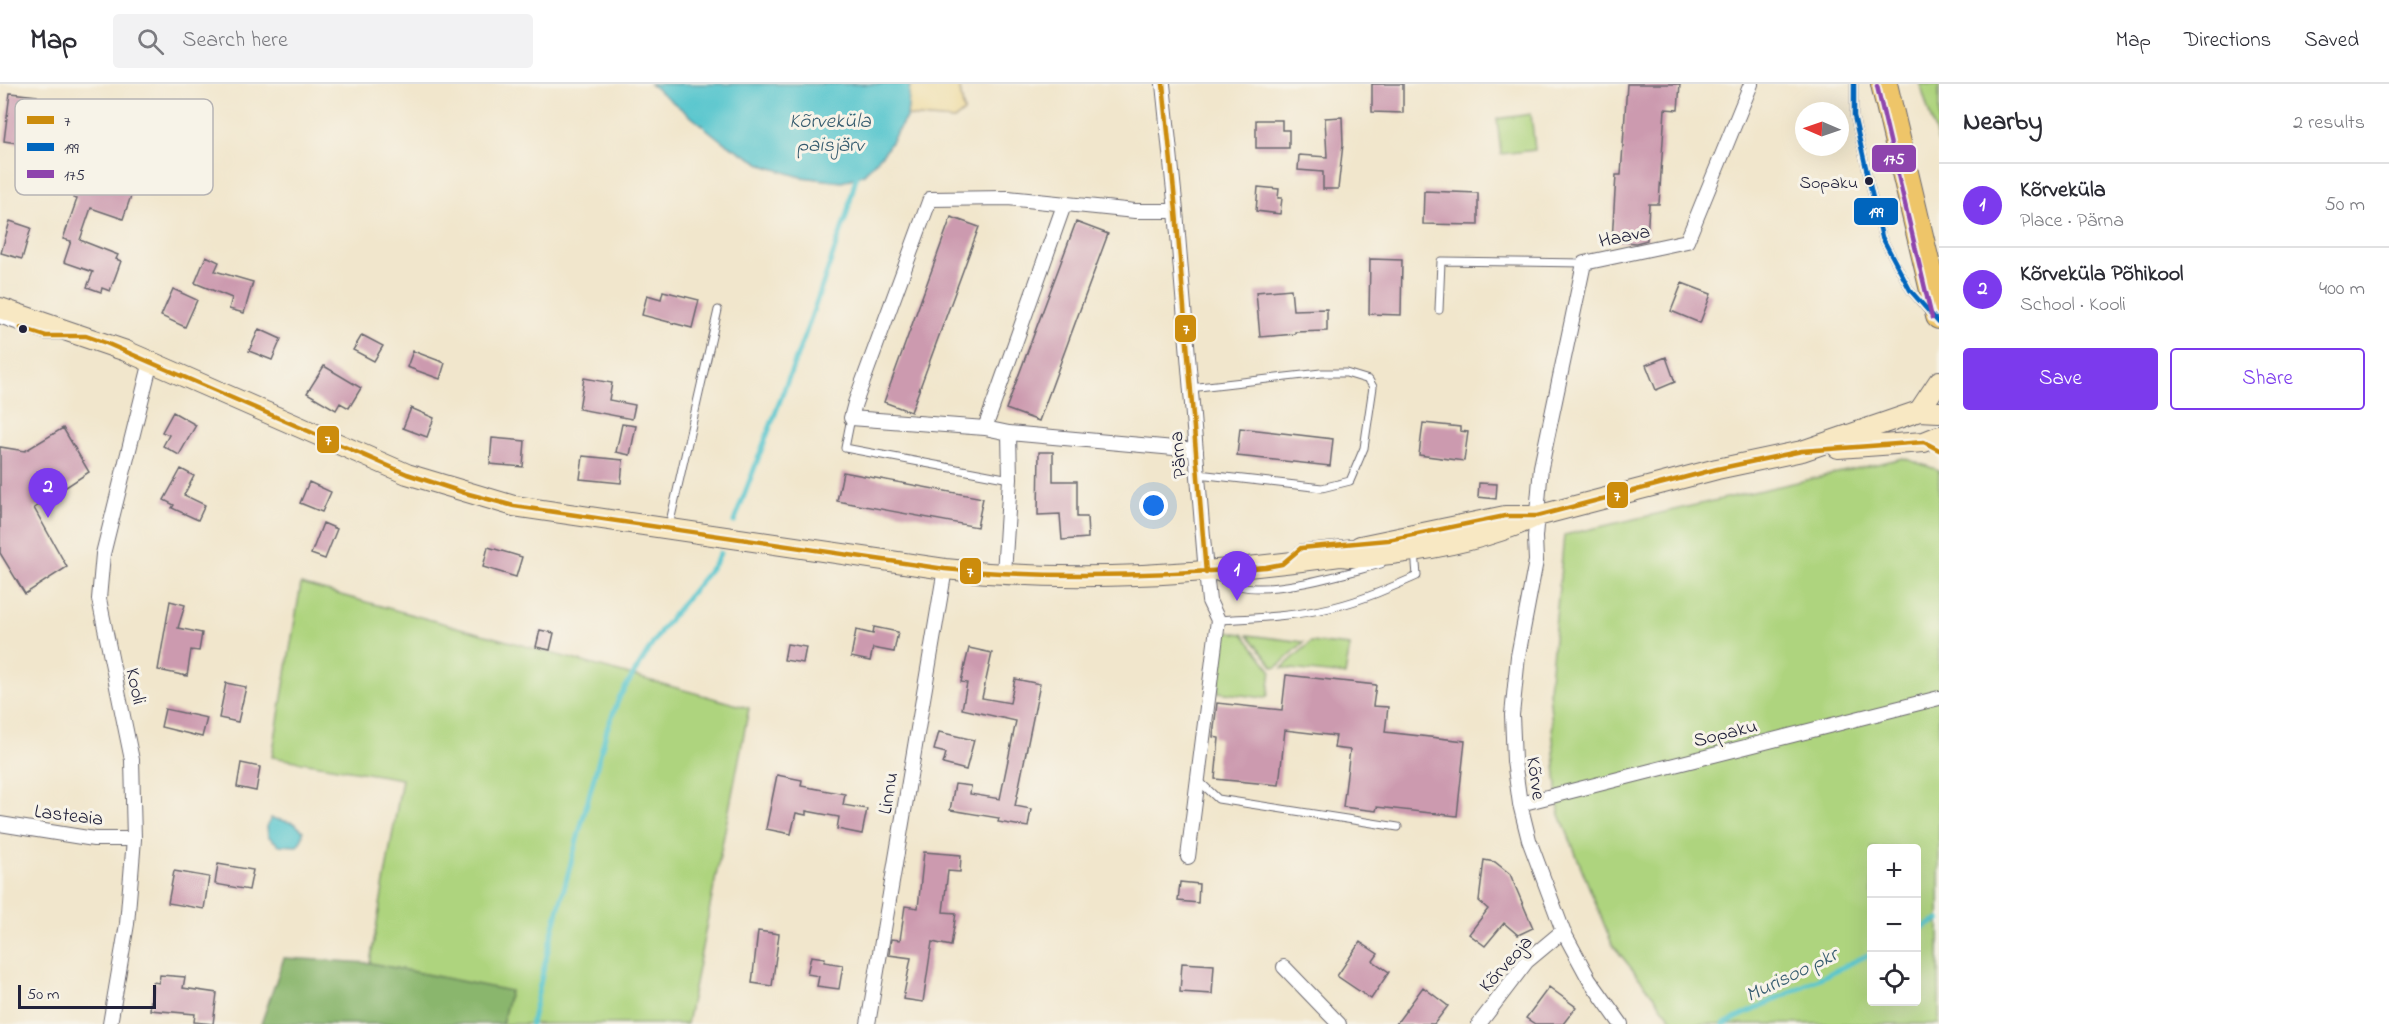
<!DOCTYPE html>
<meta charset="utf-8">
<style>
body{margin:0;font-family:"Indie Flower",sans-serif;background:#f2f2f3;color:#2b2b33}
.controls{position:absolute;right:18px;bottom:18px;display:grid;overflow:hidden;border-radius:6px;box-shadow:0 6px 24px #0002}
.controls button{width:54px;height:54px;display:grid;place-items:center;padding:0;border:0;border-bottom:2px solid #e1e1e2;background:#fff;color:#2b2b33;font:30px sans-serif}
.compass{position:absolute;left:1795px;top:18px;width:54px;height:54px;border-radius:50%;background:#fff;box-shadow:0 6px 24px #0002;rotate:272deg}
.scale{position:absolute;left:18px;bottom:15px;width:138px;box-sizing:border-box;padding-left:6px;border:3px solid #22223b;border-top:0;font-size:16px;line-height:21px;white-space:nowrap;color:#22223b;-webkit-text-stroke:4px #f7f3e8;paint-order:stroke}
.you{position:absolute;left:1154px;top:422px;width:21px;height:21px;margin:-15px;border:4px solid #fff;border-radius:50%;background:#1a73e8;box-shadow:0 0 0 9px #1a73e833}
.badge{display:grid;place-items:center;width:39px;height:39px;border-radius:50%;background:#7c3aed;color:#fff;font-size:20px;font-weight:700}
.pin{position:absolute;translate:-50% -50px;filter:drop-shadow(0 2px 3px #0008)}
.pin::after{content:'';position:absolute;top:32px;width:21px;height:18px;background:inherit;clip-path:polygon(0 0,100% 0,50% 100%)}
.list{margin:0;padding:0;list-style:none}
h2{display:flex;justify-content:space-between;align-items:center;height:78px;margin:0;padding:0 24px;font-size:26px}
h2 small{font-size:20px;font-weight:400;color:#7c7c81}
.list li{display:grid;grid-template-columns:39px 1fr auto;gap:18px;align-items:center;box-sizing:border-box;height:84px;padding:0 24px;border-top:2px solid #e1e1e2}
.list b{display:block;font-size:22px;white-space:nowrap}
.list p{margin:0;font-size:20px;white-space:nowrap;color:#7c7c81}
.list em{font-size:20px;font-style:normal;color:#7c7c81}
.actions{display:flex;gap:12px;padding:18px 24px}
.actions a{flex:1;padding:14px 0;border:2px solid #7c3aed;border-radius:6px;text-align:center;font-size:21px;color:#7c3aed}
.actions .main{background:#7c3aed;color:#fff}
.icon{flex:none;width:33px;height:33px;fill:none;stroke:currentColor;stroke-width:2;stroke-linecap:round;stroke-linejoin:round}
.map{position:relative;flex:none;width:1939px;height:940px;overflow:hidden}
header{display:flex;align-items:center;gap:36px;box-sizing:border-box;height:84px;padding:0 30px;background:#fff;border-bottom:2px solid #e1e1e2}
header strong{font-size:28px}
nav{display:flex;gap:33px;margin-inline-start:auto;font-size:21px}
.search{width:420px;height:54px;background:#f2f2f3;display:flex;align-items:center;gap:15px;box-sizing:border-box;padding:0 21px;border-radius:6px;color:#7c7c81;font-size:22px}
main{display:flex}
aside{flex:1;background:#fff}
.map>svg:first-child{display:block}
.green{fill:#aed47e;stroke:#687b5c;stroke-width:1.5;fill-rule:evenodd}
.forest{fill:#8ab66d;stroke:#566c54;stroke-width:1.5}
.sand{fill:#eeda9e;stroke:#887e6c;stroke-width:1.5}
.water{fill:#59c6ce;stroke:#3e7484;stroke-width:1.5}
.lines{fill:none;stroke-linecap:round;stroke-linejoin:round}
.stream{stroke:#59c6ce;stroke-width:5}
.building{fill:#cc9aaf}
.lane-casing{stroke:#6a676e;stroke-width:9}
.street-casing{stroke:#6a676e;stroke-width:16}
.secondary-casing{stroke:#6a676e;stroke-width:22}
.highway-casing{stroke:#6a676e;stroke-width:28}
.lane{stroke:#fff;stroke-width:7}
.street{stroke:#fff;stroke-width:14}
.secondary{stroke:#f8e8c3;stroke-width:20}
.highway{stroke:#eec569;stroke-width:26}
.bus-1-casing{stroke:#f7f3e8;stroke-width:9}
.bus-2-casing{stroke:#f7f3e8;stroke-width:9}
.bus-3-casing{stroke:#f7f3e8;stroke-width:9}
.bus-1{stroke:#cc8c0c;stroke-width:4.5}
.bus-2{stroke:#0065bd;stroke-width:4.5}
.bus-3{stroke:#8e44ad;stroke-width:4.5}
.bus-dot{fill:#22223b;stroke:#f7f3e8;stroke-width:2}
.labels{text-anchor:middle;stroke-width:6;stroke-linejoin:round;paint-order:stroke}
.bus-label{font-size:18px;fill:#22223b;stroke:#f7f3e8;text-anchor:end}
.street-label{font-size:20px;fill:#22223b;stroke:#f7f3e8}
.water-label{font-size:21px;font-style:italic;fill:#355b6e;stroke:#f7f3e8}
.key{fill:#f7f3e8;stroke:#b7b4b4;stroke-width:1.5}
.key-label{font-size:16px;fill:#22223b}
.line-badge{stroke:#f7f3e8;stroke-width:2}
.badge-label{font-size:16px;text-anchor:middle;font-weight:bold;fill:#fff}
</style>
<header>
<strong>Map</strong>
<div class="search"><svg class="icon" aria-label="search" viewBox="0 0 24 24"><circle cx="10" cy="10" r="6"/><path d="M15 15l6 6"/></svg>Search here</div>
<nav><a>Map</a><a>Directions</a><a>Saved</a></nav>
</header>
<main>
<div class="map">
<svg width="1939" height="940" viewBox="0 0 1939 940">
<rect width="100%" height="100%" fill="#f7f3e8"/>
<filter id="ink" filterUnits="userSpaceOnUse"><feTurbulence type="fractalNoise" baseFrequency=".0167" numOctaves="2"/><feDisplacementMap in="SourceGraphic" scale="12" xChannelSelector="R" yChannelSelector="G"/><feConvolveMatrix kernelMatrix="1 2 1 2 8 2 1 2 1" color-interpolation-filters="sRGB"/></filter>
<filter id="wash" filterUnits="userSpaceOnUse"><feTurbulence type="fractalNoise" baseFrequency=".008" numOctaves="4" result="noise"/><feDisplacementMap in="SourceGraphic" scale="24" xChannelSelector="R" yChannelSelector="G"/><feGaussianBlur stdDeviation="1.35" result="paint"/><feColorMatrix in="noise" values="0 0 0 0 0 0 0 0 0 0 0 0 0 0 0 0 0 1.4 0 .05"/><feComposite in="paint" operator="in"/></filter>
<g filter="url(#wash)">
<rect width="100%" height="100%" fill="#f1e6cc"/>
<path class="green" d="M1920,0H1939V60Z
M1531,30L1535,66L1501,70L1497,35Z
M1903,374L1939,386V940H1676L1612,860L1559,728L1549,606L1564,451ZM1872,764H1916V918H1872Z
M301,500L749,624L687,940H502L510,907L370,879L402,695L272,673Z
M1226,548L1243,550L1271,586L1268,611L1265,614L1218,608Z
M1248,551L1304,558L1277,583H1274Z
M1311,558L1350,562L1345,591L1282,584Z"/>
<path class="forest" d="M284,874L370,879L510,907L502,940H261Z"/>
<path class="sand" d="M910,0H959L964,28L954,36L907,32Z"/>
<path class="water" d="M650,0H910L907,32L886,66L864,90L842,98L801,93L765,82L723,58Z
M271,734L294,739L303,747L302,755L297,762L279,761L268,752L267,742Z"/>
<g class="lines">
<path class="stream" d="M734,438L806,248L846,133L856,93
M1916,847L1939,836
M531,940L551,853L607,645L620,612L662,545L716,478L720,469
M1724,940L1872,869"/>
</g>
<g id="blocks">
<path class="building" d="M1372,0H1403V29L1372,28Z
M1627,0H1680L1678,26L1665,25L1659,120H1649L1647,156L1636,159L1612,157L1616,91H1621Z
M10,9L37,12L31,61L4,57Z
M1342,33L1343,60L1338,105H1323V88L1298,86L1299,71L1327,73L1325,34Z
M1256,36H1282V46H1289V64H1256Z
M78,72L99,75L97,94L133,106L123,135L91,124L80,156L118,171L116,175L121,177L110,207L102,204L101,208L87,203L93,188L64,178L71,157L63,155L77,115L73,114Z
M1258,103L1279,105L1278,114H1282L1280,130L1256,127Z
M1424,107L1478,109V141L1423,140Z
M951,133L979,143L911,328L884,318Z
M10,137L31,144L22,175L1,169Z
M1076,138L1108,150L1039,337L1006,325Z
M206,172L219,178L215,187L253,198L244,229L229,225L232,214L195,199Z
M1370,175L1402,176L1401,231L1369,230Z
M1682,199L1711,210L1700,239L1671,227Z
M173,205L197,216L185,243L161,232Z
M1291,205L1293,226L1327,225V247L1295,248V250L1260,253L1256,208Z
M663,207L699,216L692,244L642,231L647,211L661,215Z
M259,245L281,255L272,276L249,267Z
M362,251L383,262L374,277L353,266Z
M413,267L445,279L440,295L407,283Z
M1666,273L1675,298L1656,306L1646,281Z
M324,282L361,304L349,324L340,319L336,326L307,309Z
M584,294L612,299L609,316L635,321L632,335L579,325Z
M411,324L434,334L427,353L403,344Z
M173,328L196,341L179,371L163,362L169,351L162,348Z
M1423,339L1460,343V347L1468,348L1464,377L1419,371Z
M622,340L636,342L630,371L616,368Z
M63,344L89,388L34,424L67,483L25,510L0,469V363L25,367Z
M1240,344L1333,355L1330,382L1237,372Z
M492,354L525,357L523,383L490,380Z
M1039,368H1053V397H1077V433H1087L1088,454L1062,456L1060,430L1038,431Z
M583,372L623,376L621,399L580,395Z
M181,385L194,392L184,411L205,421L198,436L172,424L174,421L164,416Z
M843,388L983,414L977,443L837,417Z
M309,398L331,408L322,428L300,419Z
M1479,399L1497,400L1496,415L1478,413Z
M323,439L337,445L325,475L311,470Z
M488,463L522,473L516,493L483,483Z
M170,517L185,521L178,544L202,549L199,567L191,566L187,592L158,586Z
M874,543L898,548L894,568L873,564L870,577L851,573L856,546L873,550Z
M540,546L554,549L550,566L536,563Z
M787,560L806,563L803,579L784,576Z
M969,564L992,569L982,614L1010,619L1015,595L1040,600L1015,722L1031,725L1028,743L998,738L999,734L950,726L955,700L971,702L970,710L1000,715L1016,637L962,625L967,599L961,598Z
M1286,591L1376,601L1373,622L1388,623L1385,648L1465,657L1457,732L1377,723L1376,727L1343,723L1350,666L1334,664L1336,652L1285,646L1279,701L1215,695L1219,654L1213,653L1217,619L1282,626Z
M226,599L246,603L238,638L219,634Z
M165,625L207,634L202,653L161,643Z
M939,648L974,656L966,686L943,680L946,669L934,666Z
M241,679L260,683L256,707L237,703Z
M777,691L802,696L801,702L845,710L843,721L867,725L862,750L837,745L839,733L806,727V731L796,729L791,750L766,745Z
M924,768L961,771L960,788L948,787L943,828L956,829L951,862L932,858L923,918L903,915L911,874L889,871L891,855L900,856L905,822L918,824Z
M1484,776L1495,778L1510,790L1533,844L1518,851L1504,839L1485,862L1469,850L1488,825L1479,817Z
M218,780L253,786L249,806L215,800Z
M174,787L209,793L204,825L168,819Z
M1180,798L1199,800L1198,819L1178,817Z
M758,847L779,850L772,902L752,899Z
M1360,858L1378,870L1373,877L1389,888L1371,915L1337,892Z
M811,872L825,874L824,878L843,881L839,905L817,902L819,892L807,890Z
M1182,879L1214,881L1212,910L1180,908Z
M160,891L185,893L183,904L217,909L213,940L194,938L195,930L150,926L153,898L159,899Z
M1423,903L1448,922L1434,940H1396Z
M1549,903L1576,923L1563,940H1535L1526,934Z"/>
</g>
</g>
<g filter="url(#ink)">
<use href="#blocks" fill-opacity="0" stroke="#6a676e" stroke-width="1.5"/>
<g class="lines">
<defs>
<path id="lane" d="M1854,0V32L1882,153L1910,206L1928,227
M1439,226L1441,177L1584,179
M0,236L46,252H60
M1190,304L1321,289H1346L1369,296L1373,303L1364,364L1350,397L1322,404L1198,390
M851,334L845,364L1010,395
M669,442L718,226
M1292,472L1301,464L1358,458
M1214,492C1222,495 1231,500 1240,502C1276,511 1345,489 1381,480
M1218,536C1256,534 1297,532 1334,523C1363,516 1390,504 1417,492L1415,467
M1198,696L1218,715L1398,743"/>
<path id="street" d="M1163,0L1176,127L1205,477L1209,517L1218,536L1188,773
M985,344L1064,121
M1009,349L1196,366
M1004,490L1010,395L1009,349L985,344L851,334L855,319L930,115L1008,114L1135,127H1176
M1520,720L1939,614
M0,740L94,755H134
M1284,883L1339,940
M110,940L127,840L134,755L132,676L99,515L103,470L151,277
M868,940L945,485
M1479,940L1527,877L1563,847
M1621,940L1589,895L1563,847L1529,756L1520,720L1514,677L1512,631L1518,572L1536,477L1535,453L1541,383L1584,179L1687,157L1751,0"/>
<path id="secondary" d="M0,224L126,267L407,390L514,422L945,485C1079,500 1207,490 1340,472C1357,475 1374,472 1391,470C1441,464 1492,454 1537,432L1717,385L1802,367L1919,327L1939,328
M1919,327L1939,297
M1838,364L1924,358L1939,352
M1360,462L1505,432H1532"/>
<path id="highway" d="M1884,0L1939,232"/>
</defs>
<use href="#lane" class="lane-casing"/>
<use href="#street" class="street-casing"/>
<use href="#secondary" class="secondary-casing"/>
<use href="#highway" class="highway-casing"/>
<use href="#lane" class="lane"/>
<use href="#street" class="street"/>
<use href="#secondary" class="secondary"/>
<use href="#highway" class="highway"/>
<defs>
<path id="bus-1" d="M1163,0L1176,127L1206,489
M21,244L46,252H86L106,259L407,390L465,409L514,422L945,485C1052,495 1159,492 1266,483L1282,480L1301,464L1388,456L1505,432H1537L1717,385L1802,367L1924,358L1939,366"/>
<path id="bus-2" d="M1854,0V32L1882,153L1910,206L1939,239"/>
<path id="bus-3" d="M1877,2L1932,234"/>
</defs>
<use href="#bus-1" class="bus-1-casing"/>
<use href="#bus-2" class="bus-2-casing"/>
<use href="#bus-3" class="bus-3-casing"/>
<use href="#bus-1" class="bus-1"/>
<use href="#bus-2" class="bus-2"/>
<use href="#bus-3" class="bus-3"/>
</g>
</g>
<g class="bus-dot">
<circle cx="1869" cy="97" r="5"/>
<circle cx="23" cy="245" r="5"/>
</g>
<g class="labels">
<g class="bus-label">
<text x="1858" y="104">Sopaku</text>
</g>
<g class="street-label">
<text transform="translate(1624 151) rotate(-12)" y="7">Haava</text>
<text transform="translate(1177 371) rotate(-95)" y="7">Pärna</text>
<text transform="translate(137 602) rotate(78)" y="7">Kooli</text>
<text transform="translate(1725 648) rotate(-14)" y="7">Sopaku</text>
<text transform="translate(1537 694) rotate(82)" y="7">Kõrve</text>
<text transform="translate(887 709) rotate(-81)" y="7">Linnu</text>
<text transform="translate(69 730) rotate(7)" y="7">Lasteaia</text>
<text transform="translate(1505 879) rotate(-48)" y="7">Kõrveoja</text>
</g>
<g class="water-label">
<text x="830" y="43">Kõrveküla<tspan x="830" dy="24">paisjärv</tspan></text>
<text transform="translate(1791 890) rotate(-26)" y="7">Murisoo pkr</text>
</g>
</g>
<rect x="15" y="15" width="198" height="96" rx="9" class="key"/>
<rect x="27" y="32" width="27" height="8" fill="#cc8c0c"/>
<rect x="27" y="59" width="27" height="8" fill="#0065bd"/>
<rect x="27" y="86" width="27" height="8" fill="#8e44ad"/>
<g class="key-label">
<text x="64" y="42">7</text>
<text x="64" y="69">199</text>
<text x="64" y="96">175</text>
</g>
<g class="line-badge">
<rect x="1871" y="60" width="46" height="29" rx="6" fill="#8e44ad"/>
<rect x="1853" y="113" width="46" height="29" rx="6" fill="#0065bd"/>
<rect x="1174" y="230" width="23" height="29" rx="6" fill="#cc8c0c"/>
<rect x="316" y="341" width="24" height="29" rx="6" fill="#cc8c0c"/>
<rect x="1606" y="397" width="23" height="28" rx="6" fill="#cc8c0c"/>
<rect x="959" y="473" width="23" height="28" rx="6" fill="#cc8c0c"/>
</g>
<g class="badge-label">
<text x="1894" y="80">175</text>
<text x="1876" y="133">199</text>
<text x="1186" y="250">7</text>
<text x="328" y="361">7</text>
<text x="1617" y="417">7</text>
<text x="970" y="493">7</text>
</g>
</svg>
<div class="controls">
<button>+</button>
<button>−</button>
<button><svg class="icon" aria-label="locate" viewBox="0 0 24 24"><circle cx="12" cy="12" r="6"/><path d="M12 2v4M12 18v4M2 12h4M18 12h4"/></svg></button>
</div>
<svg class="compass" viewBox="-18 -18 36 36"><path d="M0-13l5 13h-10z" fill="#e53935"/><path d="M0 13l5-13h-10z" fill="#7c7c81"/></svg>
<div class="scale">50 m</div>
<div class="you"></div>
<div class="pin badge" style="left:1237px;top:517px">1</div>
<div class="pin badge" style="left:48px;top:434px">2</div>
</div>
<aside>
<h2>Nearby<small>2 results</small></h2>
<ul class="list">
<li><span class="badge">1</span><div><b>Kõrveküla</b><p>Place · Pärna</p></div><em>50 m</em></li>
<li><span class="badge">2</span><div><b>Kõrveküla Põhikool</b><p>School · Kooli</p></div><em>400 m</em></li>
</ul>
<div class="actions"><a class="main">Save</a><a>Share</a></div>
</aside>
</main>
